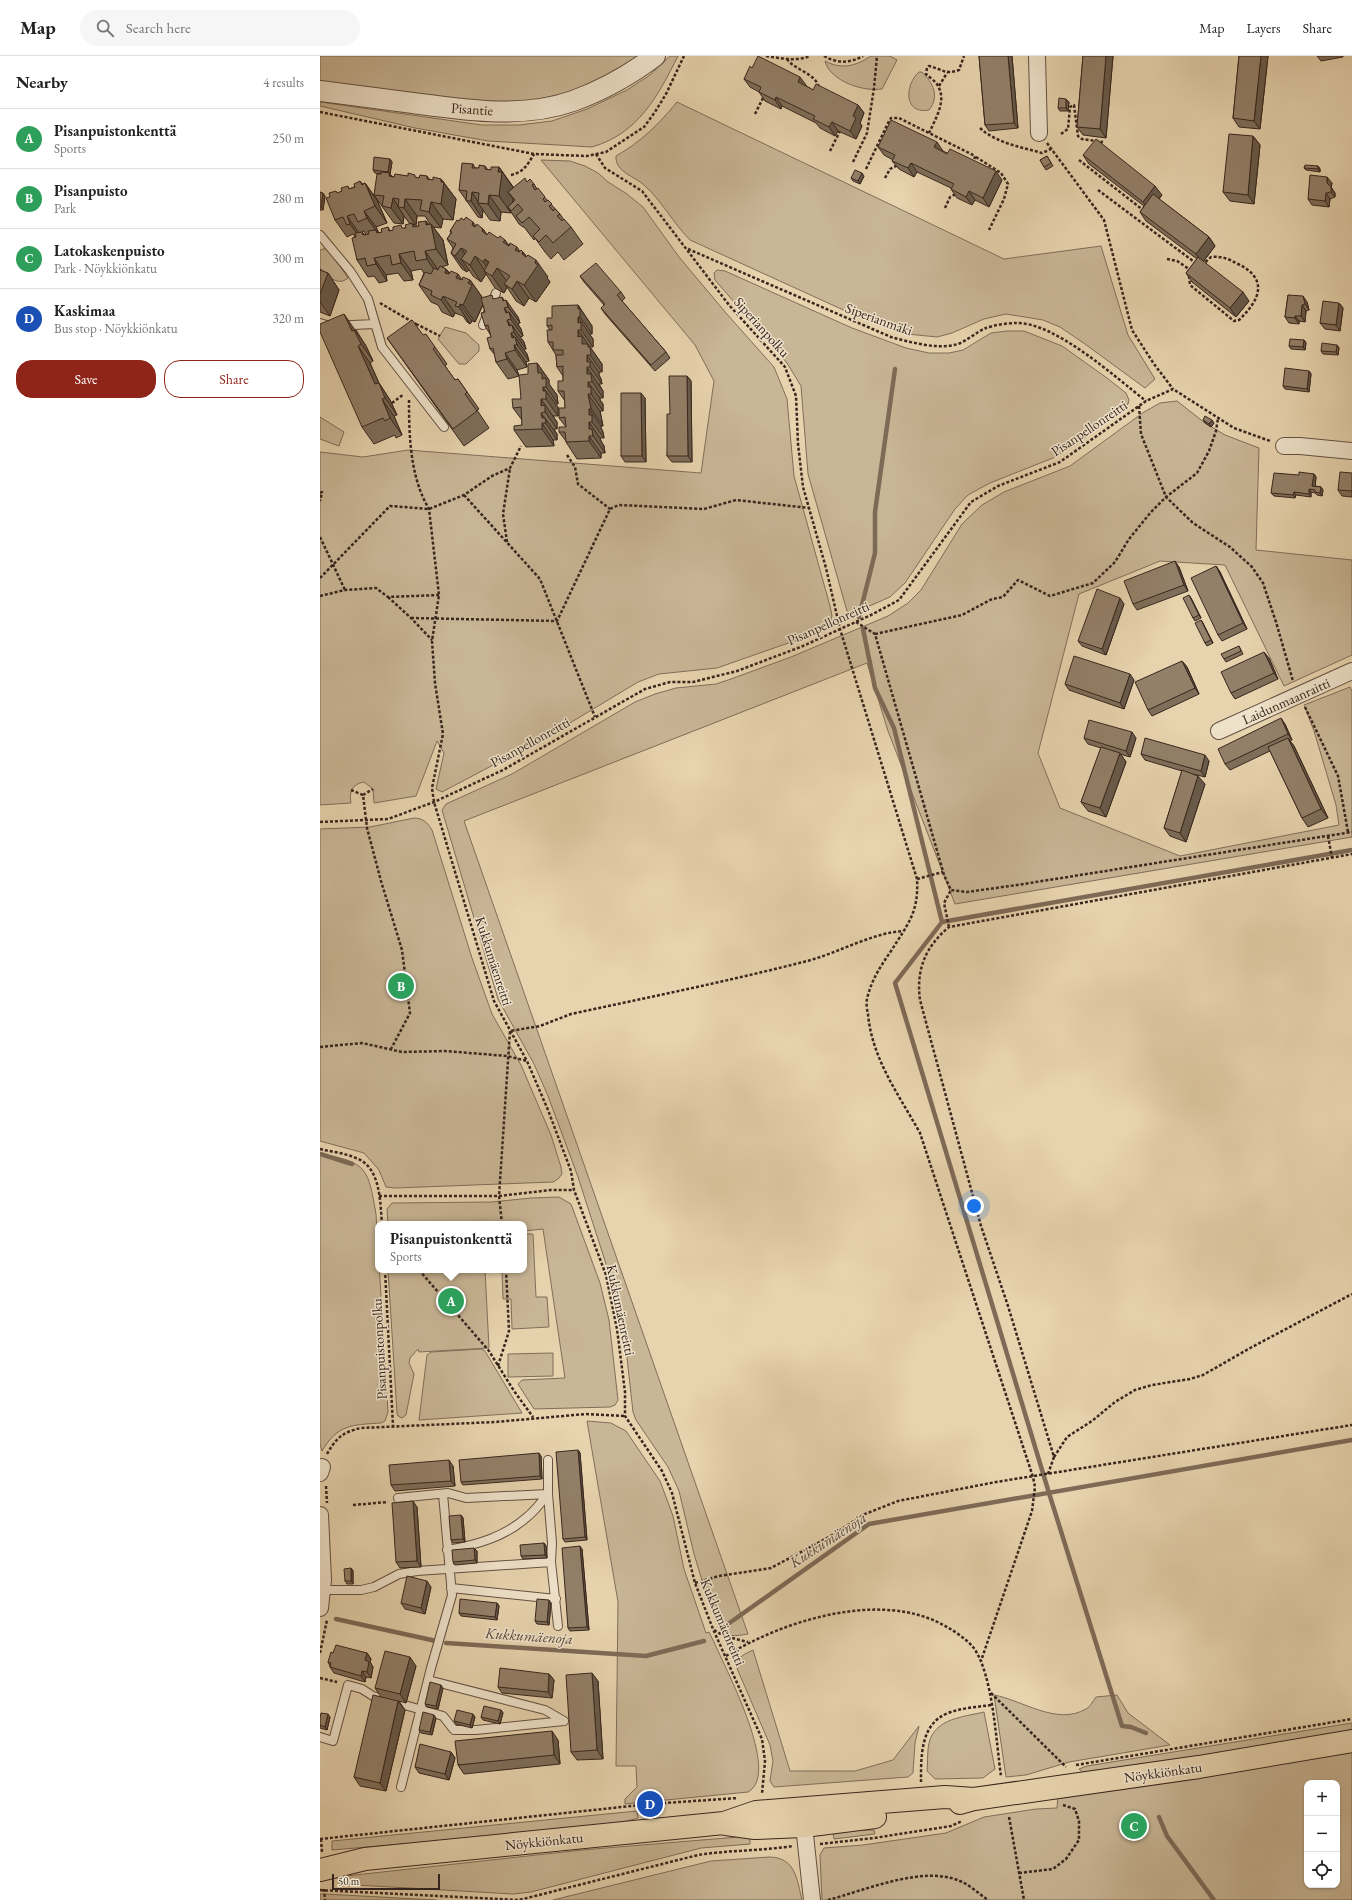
<!DOCTYPE html>
<meta charset="utf-8">
<style>
body{margin:0;font-family:"EB Garamond",serif;background:#f6f6f6;color:#222}
.controls{position:absolute;right:12px;bottom:12px;display:grid;overflow:hidden;border-radius:8px;box-shadow:0 1px 3px #0004}
.controls button{width:36px;height:36px;display:grid;place-items:center;padding:0;border:0;border-bottom:1px solid #e0e0e0;background:#fff;color:#222;font:20px sans-serif}
.scale{position:absolute;left:12px;bottom:10px;width:108px;box-sizing:border-box;padding-left:4px;border:2px solid #38261e;border-top:0;font-size:11px;line-height:14px;white-space:nowrap;color:#38261e;-webkit-text-stroke:3px #efe2ca;paint-order:stroke}
.you{position:absolute;left:654px;top:1150px;width:14px;height:14px;margin:-10px;border:3px solid #fff;border-radius:50%;background:#1a73e8;box-shadow:0 0 0 6px #1a73e833}
.badge{display:grid;place-items:center;width:26px;height:26px;border-radius:50%;background:#8f2418;color:#fff;font-size:13px;font-weight:700}
.pin{position:absolute;translate:-50% -50%;border:2px solid #fff;box-shadow:0 1px 4px #0006}
.popup{position:absolute;left:55px;top:1165px;width:152px;height:52px;box-sizing:border-box;display:grid;place-content:center;border-radius:8px;background:#fff;filter:drop-shadow(0 1px 3px #0005);font-size:13px;white-space:nowrap;color:#767676}
.popup b{font-size:15px;color:#222}
.popup::after{content:'';position:absolute;left:50%;top:100%;margin-left:-8px;border:8px solid transparent;border-top-color:#fff}
.list{margin:0;padding:0;list-style:none}
h2{display:flex;justify-content:space-between;align-items:center;height:52px;margin:0;padding:0 16px;font-size:17px}
h2 small{font-size:13px;font-weight:400;color:#767676}
.list li{display:grid;grid-template-columns:26px 1fr auto;gap:12px;align-items:center;box-sizing:border-box;height:60px;padding:0 16px;border-top:1px solid #e0e0e0}
.list b{display:block;font-size:15px;white-space:nowrap}
.list p{margin:0;font-size:13px;white-space:nowrap;color:#767676}
.list em{font-size:13px;font-style:normal;color:#767676}
.actions{display:flex;gap:8px;padding:12px 16px}
.actions a{flex:1;padding:9px 0;border:1px solid #8f2418;border-radius:16px;text-align:center;font-size:14px;color:#8f2418}
.actions .main{background:#8f2418;color:#fff}
.icon{flex:none;width:22px;height:22px;fill:none;stroke:currentColor;stroke-width:2;stroke-linecap:round;stroke-linejoin:round}
.map{position:relative;flex:none;width:1032px;height:1844px;overflow:hidden}
header{display:flex;align-items:center;gap:24px;box-sizing:border-box;height:56px;padding:0 20px;background:#fff;border-bottom:1px solid #e0e0e0}
header strong{font-size:19px}
nav{display:flex;gap:22px;margin-inline-start:auto;font-size:14px}
.search{width:280px;height:36px;background:#f6f6f6;display:flex;align-items:center;gap:10px;box-sizing:border-box;padding:0 14px;border-radius:22px;color:#767676;font-size:15px}
main{display:flex}
aside{flex:1;background:#fff}
.map>svg:first-child{display:block}
.green{fill:#c9b696;stroke:#806e5a;fill-rule:evenodd}
.lines{fill:none;stroke-linecap:round;stroke-linejoin:round}
.stream{stroke:#7e6a57;stroke-width:4.5}
.service-casing{stroke:#645142;stroke-width:10}
.minor-casing{stroke:#645142;stroke-width:18}
.tertiary-casing{stroke:#645142;stroke-width:22}
.primary-casing{stroke:#38261e;stroke-width:24}
.path{stroke:#38261e;stroke-width:2.5;stroke-dasharray:3 2;stroke-linecap:butt}
.service{stroke:#efe2ca;stroke-width:8}
.minor{stroke:#efe2ca;stroke-width:16}
.tertiary{stroke:#efe2ca;stroke-width:20}
.primary{stroke:#e7d3ae;stroke-width:22}
.wall{fill:#7e6e5a;stroke:#38261e;fill-rule:evenodd}
.shaded-wall{fill:#675a4a;stroke:#38261e}
.building{fill:#938069;stroke:#38261e}
.labels{text-anchor:middle;stroke-width:3;stroke-linejoin:round;paint-order:stroke}
.street-label{font-size:14px;fill:#38261e;stroke:#efe2ca}
.water-label{font-size:15px;font-style:italic;fill:#5b483a;stroke:#efe2ca}
</style>
<header>
<strong>Map</strong>
<div class="search"><svg class="icon" aria-label="search" viewBox="0 0 24 24"><circle cx="10" cy="10" r="6"/><path d="M15 15l6 6"/></svg>Search here</div>
<nav><a>Map</a><a>Layers</a><a>Share</a></nav>
</header>
<main>
<aside>
<h2>Nearby<small>4 results</small></h2>
<ul class="list">
<li><span class="badge" style="background:#2e9e5b">A</span><div><b>Pisanpuistonkenttä</b><p>Sports</p></div><em>250 m</em></li>
<li><span class="badge" style="background:#2e9e5b">B</span><div><b>Pisanpuisto</b><p>Park</p></div><em>280 m</em></li>
<li><span class="badge" style="background:#2e9e5b">C</span><div><b>Latokaskenpuisto</b><p>Park · Nöykkiönkatu</p></div><em>300 m</em></li>
<li><span class="badge" style="background:#1a4fb4">D</span><div><b>Kaskimaa</b><p>Bus stop · Nöykkiönkatu</p></div><em>320 m</em></li>
</ul>
<div class="actions"><a class="main">Save</a><a>Share</a></div>
</aside>
<div class="map">
<svg width="1032" height="1844" viewBox="0 0 1032 1844">
<rect width="100%" height="100%" fill="#e7d3ae"/>
<filter id="stains"><feTurbulence type="fractalNoise" baseFrequency=".005" numOctaves="4"/><feColorMatrix values="0 0 0 0 .2 0 0 0 0 .09 0 0 0 0 .02 0 0 0 .5 -.17"/></filter>
<radialGradient id="worn" r=".72"><stop offset=".6" stop-color="#630" stop-opacity="0"/><stop offset="1" stop-color="#630" stop-opacity=".3"/></radialGradient>
<path class="green" d="M0,0H321L303,12L255,35L205,46L163,47L0,26Z
M350,0H358C338,40 318,78 272,91L168,85L95,72L0,50V46L162,69H199L232,65L267,53L307,34L330,19Z
M551,0H570L577,4L562,33C543,36 510,25 505,5C522,14 536,10 551,0Z
M599,16H602C613,27 620,40 609,54C583,59 585,28 599,16Z
M357,46L684,203L781,190L808,279L835,323L825,332L765,288L740,271L723,264L686,258L664,263L632,277L617,281L587,278L530,257L370,184C353,167 342,145 324,129C314,120 295,116 296,100C321,86 339,68 357,46Z
M221,104L250,105L265,110L278,117L288,126L307,138L323,151L359,201L406,257L454,311L467,343L474,420L510,550L512,560L510,567L497,577L397,612L339,618L318,626L230,679L122,736L116,733L124,697L117,685L96,740L54,747L53,733L44,726C32,728 29,736 31,747L0,749V396L43,401L88,394L381,417L394,325L375,289Z
M7,192L28,222C17,231 9,220 0,212V194Z
M397,214L405,215L532,272L586,292L609,297H629L643,294L671,277L687,275H704L742,290L787,322L806,337L809,344L808,348L758,387L733,402L670,427L648,439L635,453L585,527L570,541L531,558L527,555L488,418L481,330L467,307L395,224L394,217Z
M125,271L146,277L159,289V295L146,308H139L118,283Z
M857,345L885,367L905,379L939,392L936,494L1032,504V599L964,630L905,509L840,505L759,538L718,697L740,752L860,800L1019,769L1016,749L994,675L984,649L1030,631L1032,635V781L635,848L568,675L547,607L144,765L428,1578C417,1580 406,1582 399,1572L387,1541L374,1498L359,1435L348,1411L316,1364L313,1356L305,1284L299,1247L287,1211L258,1121L228,1040L214,1008L178,943L122,754L126,748L192,718L315,646L335,638L356,632L396,628L411,623L471,601L568,560L588,547L601,534L642,468L662,449L684,436L750,410L824,356L840,347Z
M0,361L24,376L19,390L0,383Z
M94,762C103,762 108,767 112,774L152,902L172,958L201,1009L231,1079L241,1111L242,1118L238,1123L233,1126L75,1132L66,1131L59,1114L44,1097L0,1085V773L50,771Z
M0,1098C48,1106 48,1113 56,1158L68,1356L65,1365L61,1367C32,1369 18,1368 2,1395L0,1388Z
M239,1141L251,1148L280,1227L289,1264L298,1344L295,1349L290,1351L214,1353L198,1328L202,1324L245,1322L223,1173L204,1175V1168H68L67,1153L72,1147L172,1146L211,1142Z
M204,1178H213L216,1241H227L229,1271L192,1273L191,1243H183L182,1214H204Z
M68,1214H165L169,1292L99,1296L98,1293L90,1302L89,1307L94,1318L86,1359L82,1362L78,1360L77,1357Z
M161,1293L165,1295L202,1357L99,1364L107,1299L111,1296Z
M233,1297V1320L188,1321V1298Z
M267,1365L291,1367L306,1375L340,1425L353,1460L364,1513L386,1577L389,1576L394,1586C405,1612 462,1718 428,1736L305,1748V1743L317,1731L316,1710H296L298,1546Z
M433,1594L470,1715H535L573,1704L599,1670L595,1687L593,1717L588,1721L454,1731L450,1725L453,1705L450,1689L416,1610C418,1600 425,1598 433,1594Z
M674,1639C702,1644 737,1670 766,1653C770,1651 773,1645 776,1641L797,1639L808,1657L850,1689L749,1706L706,1719L686,1721Z
M664,1656L675,1713L663,1722L615,1723L607,1715C608,1706 607,1696 609,1687C615,1662 644,1661 664,1656Z
M1032,1667V1676L766,1719L759,1713L767,1710Z
M1032,1695V1844H502L500,1799L504,1792L543,1789L626,1777L664,1761L716,1753L737,1752L738,1740ZM987,1727H1017V1829H987Z
M317,1755L318,1762L285,1771L12,1794V1785Z
M554,1774L555,1778L514,1783L513,1775Z
M430,1780V1788L381,1792L211,1836L193,1838L19,1828L17,1821L262,1794Z
M450,1801C476,1802 477,1824 482,1844H233L391,1805Z
M0,1838H4L116,1844H0Z"/>
<g class="lines">
<path class="stream" d="M539,561L555,497V456L575,313
M543,573L555,632L574,672L622,866
M0,1098L32,1108
M16,1563L116,1585
M408,1568L549,1468L1032,1384
M126,1587L326,1600L384,1585
M826,1677L811,1671L802,1670L729,1437L575,927L622,866L1032,794
M839,1761L847,1780L894,1844"/>
<defs>
<path id="service" d="M0,179L30,215L48,243L62,291L124,371
M0,267L10,270L55,268
M163,269L176,237
M228,1404V1438L232,1487L231,1506L238,1570
M78,1442L128,1437L146,1442L228,1438
M127,1494C156,1489 185,1481 207,1461C215,1455 221,1446 228,1438
M131,1532L236,1543
M2,1534H41L54,1531L79,1518L97,1515L231,1506
M108,1624L225,1654L244,1665
M0,1681L13,1685L28,1629L42,1633L53,1640L123,1660L134,1674H156L244,1665
M81,1731L111,1612L132,1539L123,1438"/>
<path id="minor" d="M717,0L719,77
M964,390H980L1032,395
M899,675L1032,615
M0,1417L2,1411
M0,1459L3,1524L0,1552
M483,1760L492,1844"/>
<path id="tertiary" d="M0,35C31,39 62,43 93,47C145,54 202,63 253,45C283,34 310,19 335,0"/>
<path id="primary" d="M640,1747L654,1743L879,1711L1032,1685
M406,1768L435,1772L484,1770L555,1761
M0,1814L45,1803L404,1767L436,1756L625,1741L654,1743"/>
</defs>
<use href="#service" class="service-casing"/>
<use href="#minor" class="minor-casing"/>
<use href="#tertiary" class="tertiary-casing"/>
<use href="#primary" class="primary-casing"/>
<path class="path" d="M446,0C461,2 476,6 490,0
M504,0C518,8 530,7 543,0
M467,3C474,14 498,18 499,33
M619,30L627,17
M0,56L214,98L267,100L286,96L324,71L335,56L346,38L364,0
M435,58L444,40
M660,72C676,87 701,91 722,97L731,93
M609,77C615,64 626,46 619,32C617,26 610,22 606,18L607,12L609,10C622,13 625,19 639,14L644,0
M741,78L748,73L750,51L754,49L758,80L762,83L783,86
M727,87L784,164L812,274L834,308L853,333
M510,95L520,75
M276,98L285,112L322,135L409,249L465,311L476,340L478,388L483,431L506,512L520,573L597,823C599,856 588,868 571,895C560,911 551,925 547,943C546,948 547,954 548,958C552,1003 579,1039 600,1077L713,1421L715,1431L712,1455L661,1605
M656,101L681,117L688,128L684,143L669,174
M759,104L823,154
M533,106L547,77L554,32L557,0
M546,113L569,65L571,62H579L655,100L654,106
M191,119C204,116 208,108 214,98
M565,122L570,113L578,109
M778,134L877,208
M625,152L630,141L636,138
M368,193L571,281C590,286 614,293 634,289C645,287 656,276 666,272C674,269 688,267 696,267C735,266 795,321 826,345
M847,203L857,205L869,213V215
M869,220L870,229L914,265L919,264C940,244 949,223 918,208C909,203 902,200 891,201L882,209
M60,247L96,268L94,271
M96,268L120,280
M89,344C89,380 90,421 109,453L119,539L112,585L115,627L123,678L112,732L114,746L174,945L207,1005L228,1054L251,1115L254,1134L286,1219L297,1273L305,1336V1360L342,1415L352,1437L375,1527L393,1573L442,1683L445,1705L442,1738
M72,347L84,338
M819,350L821,378L846,441L873,467L910,491L932,511L943,527L956,566L973,625
M247,399L255,411L258,428L290,453
M0,437L2,436L0,445
M144,439L220,523L275,661
M0,481L25,534
M187,486L183,458L190,412
M0,522L70,450L109,453L144,439L172,420L190,412L201,390
M0,540L25,534L56,532L68,541L119,539
M68,541L91,562L112,584
M91,562L237,565L290,453L299,449L384,453L416,444L489,452
M536,566L555,578L624,819L631,834L647,836L697,829L1032,776
M555,578L642,559L672,543L683,541L698,524L730,540L773,527L795,506L809,483L831,456L846,441L877,417L889,395L896,375L898,362
M985,651L1018,720L1028,776
M31,734L43,739L47,772L61,825L82,894L90,957L71,993
M43,739L53,733
M0,766L68,763L114,746L183,714L325,633L350,626H373L417,615L483,590L551,559L579,544L651,446L678,430L740,406L826,345L853,333L914,372L950,385
M1008,780L1012,802
M597,823L623,816
M629,871L624,847L631,834
M0,991L42,987L82,996L125,995L187,1000L207,1005
M0,1093C12,1096 25,1097 36,1102C61,1111 60,1146 62,1168
M59,1140H179L231,1134H254
M182,1168L179,1140L190,975L220,970L251,958C330,941 409,925 487,905C518,897 552,877 583,875
M65,1214L73,1370
M99,1214L169,1295L194,1335L213,1361
M178,1310L189,1275L186,1214
M7,1398C16,1382 23,1376 41,1372L175,1366L266,1358L305,1360
M734,1401L747,1381L772,1365L795,1346L815,1334L832,1329L870,1323L883,1319L932,1291L1032,1238
M728,1418L734,1401L688,1250L661,1170L600,944C596,914 605,891 629,871L1032,798
M6,1430L7,1447
M33,1449L68,1446
M375,1527L399,1520L451,1512L509,1481L545,1458L578,1445L676,1426L1032,1369
M394,1574L404,1580L428,1586
M0,1597L7,1564
M406,1600C464,1564 563,1533 627,1571C636,1576 646,1583 653,1591C673,1617 676,1686 681,1720
M0,1622L17,1626
M671,1637L746,1711
M756,1709L1032,1663
M601,1726C601,1701 600,1668 628,1657C641,1652 657,1651 671,1649
M689,1761L704,1844
M0,1783L330,1748L418,1742
M1,1783L2,1796
M500,1788L554,1782L631,1770L642,1765
M699,1817L733,1813L746,1803L759,1784V1765L755,1753L743,1749
M4,1833L5,1844
M0,1834L199,1844L378,1799C409,1794 441,1795 473,1790
M508,1844C546,1834 603,1809 640,1825C650,1829 659,1838 668,1844"/>
<use href="#service" class="service"/>
<use href="#minor" class="minor"/>
<use href="#tertiary" class="tertiary"/>
<use href="#primary" class="primary"/>
</g>
<path class="wall" d="M659,0H692L698,72L669,75L665,69Z
M763,0H793L786,82L763,79L757,71Z
M919,0H948L940,73L919,71L913,62Z
M997,0H1023V1L1001,5Z
M432,12L486,29V30L493,34L538,49L544,57L540,67L542,70L536,83L518,75L515,80L500,72L496,67L462,50L461,53L445,45L439,36L430,31L424,23Z
M746,43L749,46L748,55H740L738,52Z
M933,80L940,89L934,148L910,145L903,136Z
M558,91L623,95L682,124L669,151L655,144L652,149L637,142L631,133V132L597,116L594,121L579,113L572,105L573,104L564,99Z
M763,99L842,139L839,143L889,181L895,190L883,206L929,245L916,261L872,226L866,217L877,203L826,165L820,156L824,150L769,108Z
M727,100L733,110L726,114L720,104Z
M70,103L72,106L70,118L73,121L99,122L107,120L110,124H113L121,123L136,143L133,164L123,163L121,172L113,171L123,184L128,209L121,211L126,213L130,217L142,224H150L162,241L161,242L175,243L184,245L198,261L200,267L198,268L201,273L203,280L200,281L204,286L206,293L204,294L207,298L209,305L206,306L207,311L197,314L199,320L188,323L176,306L175,299L170,293L171,281L170,278L165,270V256L163,249L155,266L152,265L150,268L147,266L143,260L135,257L133,261L122,256L118,249L111,246L99,229L104,217L101,213L91,215L93,224L84,225L78,217L66,219L67,225L59,227L54,220L48,221L37,204L35,181L33,178L27,181L15,164L18,137L45,127L57,144L67,167L56,171L59,177L62,176L68,171L70,175L86,172L90,168L84,160L83,168L74,167L54,139L61,118L55,117L53,114ZM97,160H105L110,168H108L106,165L99,170H94L93,168L96,169ZM44,175L46,179H45L42,176Z
M153,108L155,112H159L165,110L168,114H171L179,111L194,132L207,126L214,128L217,133L240,158L244,164L251,171L263,188L244,204L238,196L231,203L225,196L215,182L214,184L204,171H203L199,168L191,156V157L181,156L180,165L170,164L163,154L162,162L158,161L139,134Z
M998,110L1000,113V116L986,114L984,112Z
M544,120L540,128L533,125L531,122Z
M1012,127L1011,131L1015,137V141L1010,143L1009,151L992,149L988,143Z
M0,136L5,140L3,154H0Z
M139,165L156,170L163,173L167,179L189,189L200,196H203L207,201L228,221L227,222L230,226L216,246L209,242L204,250L196,245L187,231L184,237L175,232L166,218L161,226L153,220L149,214L147,216L142,213L131,197L133,192L127,183L131,177L130,175Z
M0,213L1,215L8,217L19,234L10,260L0,256Z
M260,220L301,236L305,242L302,245L346,296L350,302L335,315L285,258L281,252L284,249L264,226Z
M968,239L987,246L989,254L986,255L985,266L979,265V268L969,267L965,261Z
M1019,247L1023,252L1020,275L1005,273L1000,267Z
M258,249L272,270V278H270V279L273,283V291H270L282,308V316H279V319L281,323L282,328H279L283,335V342H280V344L283,348V355H280L283,370H281V372L283,376L284,382H280L281,385L284,390L285,397H281V402L257,403L246,386V385L239,376L246,371L239,362L245,352V345L238,335L243,325V320L237,311L236,299L228,286L230,274L227,270L232,262Z
M36,274L46,290L53,305L50,307L59,327L70,344L77,359L74,360L82,379L76,382L75,379L54,388L42,371Z
M103,279L115,291L127,308L125,310L135,324L138,323L159,353L157,354L169,372L144,390L67,282Z
M984,284L986,287L985,294L971,293L969,290Z
M1017,289L1019,292L1018,299L1003,298L1001,295Z
M217,307L229,324V328L237,339L238,348H235L238,351V360H233L237,366V373H234L237,378V384H233L234,390L206,391L194,374L202,369V364L193,352L201,343L208,318Z
M989,315L991,318L989,336L965,333L963,330Z
M367,320L371,325L372,406H352L347,400L350,358Z
M325,342L326,406H305L301,400Z
M883,364L894,367L891,371L885,367Z
M1032,417V441L1022,440L1018,434Z
M994,418L996,421L995,430L1001,431L1003,434L1002,440L997,439L995,437L991,436V441L976,439L975,442L954,440L951,437L979,419Z
M896,510L900,516L927,573L902,585L898,579Z
M859,511L868,535L817,554L813,548Z
M871,542L881,562L875,565L873,562Z
M804,548L786,599L762,590L758,585Z
M881,564L893,587L887,590L885,587Z
M919,590L923,598L906,606L904,603Z
M949,602L958,623L915,643L911,637Z
M862,605L867,611L879,638L832,660L828,654Z
M814,624L804,653L749,634L745,628Z
M965,668L972,684L970,685L974,690L1008,762L988,771L982,762L950,695L910,714L905,708Z
M764,682H816L810,701L800,698L806,706L786,761L768,755L761,746L781,692L768,688Z
M821,698L889,705L885,721L873,718L885,728L866,786L850,780L844,772L862,715L825,704Z
M258,1394L260,1397L267,1484L245,1486L243,1483Z
M221,1400L222,1423L143,1429L141,1426Z
M133,1410L135,1430L75,1435L71,1429Z
M97,1451L101,1511L80,1512L76,1506Z
M141,1459L143,1462L145,1486L133,1487L131,1484Z
M224,1487L226,1490L227,1502L203,1503L201,1500Z
M154,1492L157,1495V1507L135,1509L133,1506Z
M262,1493L269,1574L250,1575L248,1572Z
M31,1512L33,1515V1528H27L25,1525Z
M111,1531L105,1558L85,1553L81,1547Z
M177,1547L179,1550L177,1564L141,1560L139,1557Z
M231,1547L229,1569L217,1568L215,1565Z
M13,1597H47L51,1603L50,1606L53,1611L51,1622L46,1621L45,1626L14,1617L10,1611V1610L8,1606Z
M96,1610L86,1647L79,1645L85,1654L66,1735L40,1730L34,1721L61,1641L55,1632Z
M229,1618L234,1624L232,1642L182,1637L178,1631Z
M278,1625L283,1703L257,1704L251,1696Z
M123,1632L118,1653L107,1651L105,1648Z
M181,1654L183,1657L180,1668L163,1664L161,1661Z
M10,1661L7,1674L0,1672V1669Z
M155,1661L152,1672L136,1668L134,1665Z
M116,1662L112,1679L101,1677L99,1674Z
M238,1684L240,1708L144,1718L138,1709Z
M131,1696L135,1702L129,1724L99,1717L95,1711Z"/>
<path class="shaded-wall" d="M688,0H692L698,72L694,67Z
M786,0H793L786,82L780,73Z
M941,0H948L940,73L934,65Z
M480,21L486,29L484,35L478,26Z
M456,41L462,50L461,53L455,44Z
M746,43L749,46L748,55L746,52Z
M538,49L544,57L540,67L542,70L536,83L530,75L533,60Z
M512,66L518,75L515,80L509,71Z
M933,80L940,89L934,148L928,139Z
M617,86L623,95L620,100L614,91Z
M70,103L72,106L70,118L82,134L69,120L70,118L68,116Z
M591,107L597,116L594,121L588,112Z
M998,110L1000,113V116L998,113Z
M179,111L194,133L188,136L193,143L191,154L188,151L191,156V157L179,140L178,116Z
M676,115L682,124L669,151L663,142Z
M542,117L544,120L540,128L538,125Z
M1007,121L1012,127L1011,133L1007,127Z
M121,123L136,143L133,164L121,148Z
M40,125L51,140L45,127L57,144L67,167L55,150L42,129Z
M835,130L842,139L829,154L823,146Z
M1011,131L1015,137V141L1011,136Z
M649,135L655,144L652,149L646,141Z
M152,136L159,147H158L163,154L162,162L151,145Z
M3,137L5,140L3,154L1,151Z
M1006,137L1010,143L1009,151L1005,145Z
M169,139L181,156L180,165L168,148Z
M73,142L84,160L83,168L71,152Z
M85,143L97,160L96,169L84,152Z
M111,146L123,163L121,172L109,156Z
M44,155L56,171L58,176L68,190L57,177L56,175L47,162Z
M27,160L39,177L42,185L30,168Z
M106,165L112,174L111,168L123,184L128,209L116,193Z
M153,166L165,183L152,169Z
M163,173L175,190L162,175Z
M889,181L895,190L882,207L876,198Z
M185,184L197,200L183,186Z
M197,191L208,208L195,194Z
M141,192L151,206L155,200L166,216L164,215L166,218L161,226L150,209L141,203L149,214L147,216L135,200Z
M105,195L117,212L118,220L107,203Z
M203,196L215,213L202,198Z
M79,198L91,215L93,224L81,207Z
M54,202L66,219L67,225L56,208Z
M165,203L174,217L177,212L189,228H184L187,231L184,237L172,220V219L163,206Z
M216,204L228,221L227,222L230,226L216,246L204,229Z
M0,213L6,222L8,217L19,234L10,260L0,246Z
M126,213L138,230L125,217Z
M138,218L150,235L148,227L150,224L162,241L161,242L164,246L155,266L143,249L136,222Z
M197,225L209,242L204,250L192,233Z
M923,236L929,245L916,261L910,252Z
M123,240L135,257L133,261L121,244Z
M983,240L987,246L989,254L985,248Z
M182,241L188,250L186,244L198,261L200,267L188,251L183,245Z
M1019,247L1023,252L1020,275L1016,269Z
M140,248L152,265L150,268L139,251Z
M258,249L272,270V278L260,261L258,253Z
M982,249L986,255L985,266L981,260Z
M184,252L190,260L189,256L201,273L203,280L186,257Z
M24,258L46,290L53,305L32,275Z
M975,260L979,265V268L975,262Z
M258,261L273,283V291L261,274L258,267Z
M187,264L193,273L192,269L204,286L206,293L189,270Z
M258,274L282,308V316L262,288L258,281Z
M191,277L196,284L195,281L207,298L209,305L192,282Z
M984,284L986,287L985,294L983,291Z
M194,289L206,306L207,311L195,294Z
M1017,289L1019,292L1018,299L1016,296Z
M38,290L50,307L59,327L70,344L77,359L55,328Z
M185,297L197,314L199,320L187,303Z
M267,299L279,316V319L281,323L282,328L270,311L267,306Z
M217,307L229,324V328L237,339L238,348L226,331L218,317Z
M267,311L283,335V342L267,318Z
M989,315L991,318L989,336L987,333Z
M367,320L371,325L372,406L368,400Z
M268,326L280,342V344L283,348V355L271,338L268,331Z
M223,331L226,336V335L238,351V360L226,343L223,335Z
M321,337L325,342L326,406L322,400Z
M268,338L280,355L283,370L271,353Z
M62,343L74,360L82,379L70,362Z
M221,343L237,366V373L221,350Z
M269,353L281,370V372L283,376L284,382L272,366L269,359Z
M221,357L237,378V384L222,362Z
M892,364L894,367L891,371L889,368Z
M269,366L280,382L281,385L284,390L285,397L273,380L269,373Z
M222,367L233,384L234,390L222,373Z
M269,380L281,397V402L269,385Z
M994,418L996,421L995,433L992,430Z
M1001,431L1003,434L1002,440L1000,437Z
M989,433L991,436V441L989,438Z
M974,436L976,439L975,442L973,439Z
M855,505L859,511L868,535L864,529Z
M896,510L900,516L927,573L923,567Z
M869,539L871,542L881,562L879,559Z
M800,542L804,548L786,599L782,593Z
M881,564L883,567L893,587L891,584Z
M944,596L949,602L958,623L954,617Z
M862,605L867,611L879,638L875,632Z
M810,618L814,624L804,653L800,647Z
M961,662L965,668L972,684L968,678Z
M812,676L816,682L810,701L806,695Z
M968,682L974,690L1008,762L1001,753Z
M800,697L806,706L786,761L780,752Z
M885,699L889,705L885,721L881,715Z
M878,720L885,728L866,786L860,777Z
M258,1394L260,1397L267,1484L265,1481Z
M219,1397L221,1400L222,1423L220,1420Z
M129,1404L133,1410L135,1430L131,1425Z
M93,1445L97,1451L101,1511L97,1505Z
M141,1459L143,1462L145,1486L143,1483Z
M224,1487L226,1490L227,1502L225,1499Z
M260,1490L262,1493L269,1574L267,1571Z
M154,1492L157,1495V1507L155,1504Z
M31,1512L33,1515V1528L31,1525Z
M107,1525L111,1531L105,1558L101,1552Z
M229,1544L231,1547L229,1569L227,1566Z
M177,1547L179,1550L177,1564L175,1561Z
M47,1597L51,1603L50,1606L53,1611L51,1622L47,1616L45,1604Z
M90,1601L96,1610L86,1647L80,1638Z
M42,1615L46,1621L45,1626L41,1620Z
M272,1617L278,1625L283,1703L277,1694Z
M229,1618L234,1624L232,1642L228,1636Z
M121,1629L123,1632L118,1653L116,1650Z
M78,1645L85,1654L66,1735L60,1727Z
M181,1654L183,1657L180,1668L178,1665Z
M8,1658L10,1661L7,1674L5,1671Z
M153,1658L155,1661L152,1672L150,1669Z
M114,1659L116,1662L112,1679L110,1676Z
M232,1675L238,1684L240,1708L234,1699Z
M131,1696L135,1702L129,1724L125,1718Z"/>
<path class="building" d="M438,0L480,21L478,26L490,32L493,34L496,28L538,49L533,60L536,62L530,75L512,66L509,71L493,63L495,60L456,41L455,44L439,36L441,31L424,23L430,10L432,12Z
M659,0H688L694,67L665,69Z
M763,0H786L780,73L757,71Z
M919,0H941L934,65L913,62Z
M739,42L746,43V52H738Z
M571,64L617,86L614,91L627,98L630,93L676,115L663,142L649,135L646,141L631,133L634,128L591,107L588,112L572,105L575,99L558,91Z
M909,78L933,80L928,139L903,136Z
M776,83L835,130L823,146L763,99Z
M727,100L731,107L724,111L720,104Z
M54,101L70,103L68,116L53,114Z
M142,107L153,108L152,112H159V109L165,110V113L171,114V111H179L178,116H182L179,140L169,139L168,148L158,147L159,137L152,136L151,145H146L147,135L139,134Z
M985,109L998,110V113L984,112Z
M535,114L542,117L538,125L531,122Z
M61,116L70,117L69,120L74,121L75,118L88,120V117L95,119V121L99,122L100,119L107,120V123L113,124V121L121,123V126H124L121,148L111,146L109,156L100,154L102,144L85,143L84,152L78,151L79,143L73,142L71,152L62,150L64,140L54,139L57,118H61Z
M990,119L1007,121V127L1011,131V136L1006,137L1005,145L988,143Z
M205,122L207,126L210,123L214,128L212,129L215,134L218,132L225,141L223,143L225,146L228,144L232,148L229,150L233,155L235,153L240,158L237,160L242,165L244,163L251,171L233,187L226,179L219,186L213,180L220,173L209,161L202,167L196,160L203,154L198,148L191,155L188,151L195,144L188,136Z
M40,125L42,129L45,127L55,150L44,155L47,162L38,166L34,158L27,160L30,168L27,169L23,161L15,164L6,142L10,141L9,137L16,135L17,137L22,135L21,132L28,130L29,133L35,131L34,128Z
M0,136L3,137L1,151H0Z
M833,138L889,181L876,198L820,156Z
M146,161L153,166L152,169L155,171L157,168L163,173L162,175L167,179L169,176L178,182L180,180L185,184L183,186L189,190L190,187L197,191L195,194L199,196L201,194L203,196L202,198L206,201L208,199L216,204L215,207L218,209L204,229L197,225L192,233L184,228L190,220L177,212L172,220L164,215L169,206L165,203L163,206L155,200L150,209L141,203L147,195L141,192L135,200L131,197L136,188L127,183L132,176L130,175L137,164L139,165L141,162L144,164Z
M106,165V169L111,168L116,193L105,195L107,203L96,205L94,195L79,198L81,207L72,209L70,199L54,202L56,208L47,210L45,202L37,204L32,182L36,181L35,177L42,176L43,179L49,178L48,175L56,174L57,177L62,176L61,173L68,171L69,175L73,174V171L81,169L82,172H86L85,169L92,167L93,171L99,170L98,166Z
M878,201L923,236L910,252L866,217Z
M276,207L301,236L297,239L346,296L331,309L281,252L285,248L260,220Z
M120,210L126,213L125,217L129,218L131,215L138,218L136,222L142,224L143,221L150,224L148,227L152,229L143,249L140,248L139,251L135,250L137,246L123,240L121,244L111,239L112,235L99,229L105,216L111,218L114,212L118,214Z
M0,214L8,217L0,238Z
M172,239L173,243L182,241L183,245L186,244L188,251L184,252L186,257L189,256L191,263L187,264L189,270L192,269L194,276L191,277L192,282L195,281L197,289H194L195,294L185,297L187,303L176,306L173,292L170,293L167,282L171,281L168,269L165,270L161,257L165,256L161,242Z
M968,239L983,240L985,248L982,249L981,260H975V262L965,261Z
M1003,245L1019,247L1016,269L1000,267Z
M258,249V253H260V261H258V267L261,266V274H258V281L262,280V288H268V291H270L271,299H267V306H270V311H267V318H271L272,326H268V331H271V338H268L271,353H269V359H272V366H269V373H272L273,380H269V385L246,386L245,376H239V371H246L245,361L239,362V352H245L244,335H238V325H243V310L237,311L236,299H243V294H233V286H228L227,274H232V269L227,270V262H232V250Z
M24,258L32,275L34,274L41,288L38,290L55,328L59,327L65,342L62,343L70,362L65,365L63,362L42,371L0,276V268Z
M92,264L103,279L106,278L115,291L113,293L135,324L138,323L147,336L145,338L157,355L133,373L67,282Z
M970,283L984,284L983,291L969,290Z
M1002,287L1017,289L1016,296L1001,295Z
M217,307L218,317H222V323L226,322V331H223V335H226V343H221V350L225,349V356L221,357L222,362H225L226,367H222V373L194,374V370L202,369L201,351L193,352L192,343H201L199,319L208,318V308Z
M965,312L989,315L987,333L963,330Z
M349,320H367L368,400H347V358H350Z
M301,337H321L322,400H301Z
M885,360L892,364L889,368L883,364Z
M979,416L994,418L992,430L1001,431L1000,437L995,436V434L989,433V438L974,436L973,439L951,437L954,417L979,419Z
M1020,416L1032,417V435L1018,434Z
M855,505L864,529L813,548L804,525Z
M896,510L923,567L898,579L871,522Z
M777,533L800,542L782,593L758,585Z
M869,539L879,559L873,562L863,542Z
M881,564L891,584L885,587L875,567Z
M919,590L921,595L904,603L901,598Z
M944,596L954,617L911,637L901,616Z
M754,600L810,618L800,647L745,628Z
M862,605L875,632L828,654L815,626Z
M961,662L968,678L905,708L898,693Z
M769,664L812,676L806,695L764,682Z
M825,682L885,699L881,715L821,698Z
M968,682L1001,753L982,762L948,691Z
M781,691L800,697L780,752L761,746Z
M862,714L878,720L860,777L844,772Z
M258,1394L265,1481L243,1483L236,1396Z
M219,1397L220,1420L141,1426L139,1404Z
M129,1404L131,1425L71,1429L69,1409Z
M93,1445L97,1505L76,1506L72,1447Z
M141,1459L143,1483L131,1484L129,1460Z
M224,1487L225,1499L201,1500L200,1489Z
M260,1490L267,1571L248,1572L242,1492Z
M154,1492L155,1504L133,1506L132,1494Z
M31,1512V1525H25L24,1513Z
M87,1520L107,1525L101,1552L81,1547Z
M140,1543L177,1547L175,1561L139,1557Z
M217,1543L229,1544L227,1566L215,1565Z
M16,1589L47,1597L45,1604L49,1606L47,1616L42,1615L41,1620L10,1611L11,1607L8,1606L11,1596L13,1597Z
M65,1595L90,1601L80,1638L55,1632Z
M180,1612L229,1618L228,1636L178,1631Z
M272,1617L277,1694L251,1696L246,1619Z
M110,1626L121,1629L116,1650L105,1648Z
M53,1639L78,1645L60,1727L34,1721Z
M164,1650L181,1654L178,1665L161,1661Z
M137,1654L153,1658L150,1669L134,1665Z
M103,1656L114,1659L110,1676L99,1674Z
M1,1657L8,1658L5,1671L0,1669V1662Z
M232,1675L234,1699L138,1709L135,1685Z
M100,1688L131,1696L125,1718L95,1711Z"/>
<g class="labels">
<g class="street-label">
<text transform="translate(152 53) rotate(4)" y="5">Pisantie</text>
<text transform="translate(559 263) rotate(20)" y="5">Siperianmäki</text>
<text transform="translate(442 271) rotate(48)" y="5">Siperianpolku</text>
<text transform="translate(769 372) rotate(-34)" y="5">Pisanpellonreitti</text>
<text transform="translate(508 567) rotate(-24)" y="5">Pisanpellonreitti</text>
<text transform="translate(966 645) rotate(-24)" y="5">Laidunmaanraitti</text>
<text transform="translate(210 686) rotate(-29)" y="5">Pisanpellonreitti</text>
<text transform="translate(174 905) rotate(72)" y="5">Kukkumäenreitti</text>
<text transform="translate(301 1254) rotate(78)" y="5">Kukkumäenreitti</text>
<text transform="translate(59 1293) rotate(-93)" y="5">Pisanpuistonpolku</text>
<text transform="translate(403 1566) rotate(67)" y="5">Kukkumäenreitti</text>
<text transform="translate(843 1716) rotate(-8)" y="5">Nöykkiönkatu</text>
<text transform="translate(224 1785) rotate(-6)" y="5">Nöykkiönkatu</text>
</g>
<g class="water-label">
<text transform="translate(508 1484) rotate(-33)" y="5">Kukkumäenoja</text>
<text transform="translate(209 1580) rotate(4)" y="5">Kukkumäenoja</text>
</g>
</g>
<rect width="100%" height="100%" filter="url(#stains)"/>
<rect width="100%" height="100%" fill="url(#worn)"/>
</svg>
<div class="controls">
<button>+</button>
<button>−</button>
<button><svg class="icon" aria-label="locate" viewBox="0 0 24 24"><circle cx="12" cy="12" r="6"/><path d="M12 2v4M12 18v4M2 12h4M18 12h4"/></svg></button>
</div>
<div class="scale">50 m</div>
<div class="you"></div>
<div class="pin badge" style="left:131px;top:1245px;background:#2e9e5b">A</div>
<div class="popup"><b>Pisanpuistonkenttä</b>Sports</div>
<div class="pin badge" style="left:81px;top:930px;background:#2e9e5b">B</div>
<div class="pin badge" style="left:814px;top:1770px;background:#2e9e5b">C</div>
<div class="pin badge" style="left:330px;top:1748px;background:#1a4fb4">D</div>
</div>
</main>
